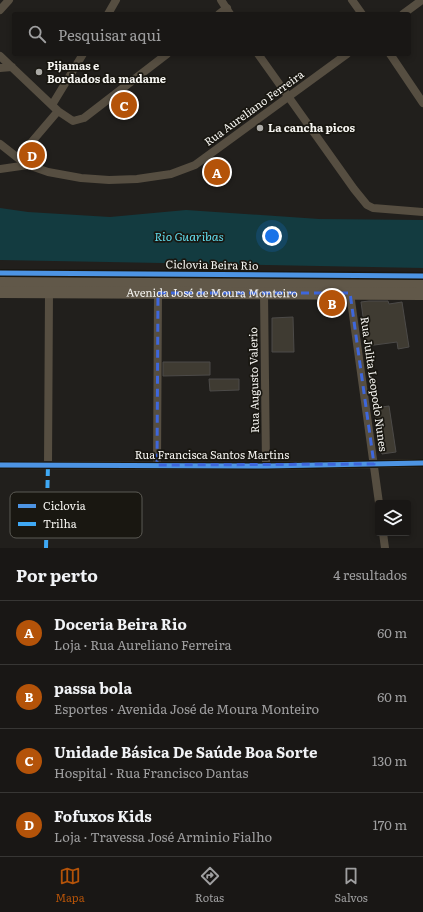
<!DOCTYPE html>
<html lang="pt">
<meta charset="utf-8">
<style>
body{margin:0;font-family:Literata,serif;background:#262422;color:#f1f3f6}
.controls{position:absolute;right:12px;bottom:12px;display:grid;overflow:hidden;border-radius:4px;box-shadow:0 2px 6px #0003}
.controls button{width:36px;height:36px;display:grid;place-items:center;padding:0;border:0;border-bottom:1px solid #373634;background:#191715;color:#f1f3f6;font:20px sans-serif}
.you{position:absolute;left:272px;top:236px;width:14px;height:14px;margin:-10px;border:3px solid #fff;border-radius:50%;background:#1a73e8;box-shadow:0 0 0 6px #1a73e833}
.badge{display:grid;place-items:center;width:26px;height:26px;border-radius:50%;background:#b45309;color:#fff;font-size:13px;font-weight:700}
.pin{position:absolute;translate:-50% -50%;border:2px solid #fff;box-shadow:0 1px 4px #0006}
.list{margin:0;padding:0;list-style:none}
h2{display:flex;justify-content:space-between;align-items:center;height:52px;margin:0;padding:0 16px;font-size:17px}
h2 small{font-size:13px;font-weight:400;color:#9f9fa0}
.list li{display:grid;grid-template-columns:26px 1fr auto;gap:12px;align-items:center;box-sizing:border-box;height:64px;padding:0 16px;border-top:1px solid #373634}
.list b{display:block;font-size:15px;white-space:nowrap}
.list p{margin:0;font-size:13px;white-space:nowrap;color:#9f9fa0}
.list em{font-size:13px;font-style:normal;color:#9f9fa0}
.icon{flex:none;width:22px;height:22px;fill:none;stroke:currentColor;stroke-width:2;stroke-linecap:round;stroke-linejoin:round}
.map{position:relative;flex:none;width:423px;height:548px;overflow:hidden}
.search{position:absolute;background:#191715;box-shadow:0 2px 6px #0003;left:12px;right:12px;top:12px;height:44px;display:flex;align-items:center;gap:10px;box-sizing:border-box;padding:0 14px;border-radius:4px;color:#9f9fa0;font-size:15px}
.sheet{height:308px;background:#191715}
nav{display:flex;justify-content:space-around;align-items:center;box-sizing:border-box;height:56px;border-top:1px solid #373634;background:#191715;font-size:11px;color:#9f9fa0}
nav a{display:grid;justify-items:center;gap:2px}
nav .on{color:#b45309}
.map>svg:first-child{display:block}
.water{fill:#133b40}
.building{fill:#3f3b32;stroke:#4c4a48}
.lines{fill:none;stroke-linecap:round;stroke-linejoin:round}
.street{stroke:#564e41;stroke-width:8}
.secondary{stroke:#615849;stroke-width:12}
.quiet{stroke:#3fa9f5;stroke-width:4;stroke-dasharray:8 4;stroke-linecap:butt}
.cycleway-casing{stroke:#191711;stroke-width:8}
.cycleway{stroke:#4d94e3;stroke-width:5}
.marked{fill:none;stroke:#3e67dc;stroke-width:3;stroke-dasharray:8 5;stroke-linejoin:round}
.poi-dot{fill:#abaaa6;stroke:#191711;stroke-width:1.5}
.labels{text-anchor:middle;stroke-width:3.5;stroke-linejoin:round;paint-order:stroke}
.poi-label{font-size:11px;font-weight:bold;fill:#f6f5f1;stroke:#191711;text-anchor:start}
.street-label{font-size:11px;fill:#f6f5f1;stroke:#191711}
.water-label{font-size:12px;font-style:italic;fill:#61daeb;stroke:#191711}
.key{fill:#191711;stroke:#5b5a54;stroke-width:1}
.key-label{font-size:11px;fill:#f6f5f1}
</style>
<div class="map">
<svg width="423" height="548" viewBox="0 0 423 548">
<rect width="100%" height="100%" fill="#211f1c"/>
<path class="water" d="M0,208L28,212L110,217L186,210L319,219L423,220V268L0,260Z"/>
<path class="building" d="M369,301H388L389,304L402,302L409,347L398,349L397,342L367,346L361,302Z
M293,317L294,352H272V318Z
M163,362H210V375L163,376Z
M209,379H239V390L210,391Z
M389,406L396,452L382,454L374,408Z"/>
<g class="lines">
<path class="street" d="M221,0L230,14
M352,0L362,14
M0,10L9,0
M108,14L116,0
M219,14L227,8
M403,14L422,0
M258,54L354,189L367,205L373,208L423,212
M390,54L423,103
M0,56L58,111L73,121L84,118L167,54
M0,68L12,67
M52,105L83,54
M0,144L18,158
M28,165L18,158L58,111
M0,169L28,165L48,172L81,178L109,180L137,179L171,174L195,165L347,54
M264,293L266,466
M350,293L379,503
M0,465L266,466L423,463
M48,465L49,292
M157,465L158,293
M383,533L385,548"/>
<g class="secondary">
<path d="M0,282L423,284"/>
<path id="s1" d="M0,292L423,294"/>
</g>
<path class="quiet" d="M46,548L48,465"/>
<defs>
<path id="cycleway" d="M0,273L423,276
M0,465L266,466L423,463"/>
</defs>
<use href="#cycleway" class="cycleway-casing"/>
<use href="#cycleway" class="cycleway"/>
</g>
<path class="marked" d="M158,293H350L374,464L157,465Z"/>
<g class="poi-dot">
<circle cx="39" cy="72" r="4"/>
<circle cx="260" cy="128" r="4"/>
</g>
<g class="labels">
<g class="poi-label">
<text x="47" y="70">Pijamas e<tspan x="47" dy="13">Bordados da madame</tspan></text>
<text x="268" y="132">La cancha picos</text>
</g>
<g class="street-label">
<text transform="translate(254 108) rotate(-36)" y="4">Rua Aureliano Ferreira</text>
<text transform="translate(212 265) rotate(1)" y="4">Ciclovia Beira Rio</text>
<text dy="4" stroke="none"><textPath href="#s1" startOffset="212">Avenida José de Moura Monteiro</textPath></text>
<text transform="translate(254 380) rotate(-91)" y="4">Rua Augusto Valerio</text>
<text transform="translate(374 384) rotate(82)" y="4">Rua Julita Leopodo Nunes</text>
<text x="212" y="459">Rua Francisca Santos Martins</text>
</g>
<g class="water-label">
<text x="189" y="241">Rio Guaribas</text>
</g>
</g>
<rect x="10" y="492" width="132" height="46" rx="6" class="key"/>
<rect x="18" y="504" width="18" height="4" fill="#4d94e3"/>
<rect x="18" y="522" width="18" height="4" fill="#3fa9f5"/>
<g class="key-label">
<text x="43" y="510">Ciclovia</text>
<text x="43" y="528">Trilha</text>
</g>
</svg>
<div class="controls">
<button><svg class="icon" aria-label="layers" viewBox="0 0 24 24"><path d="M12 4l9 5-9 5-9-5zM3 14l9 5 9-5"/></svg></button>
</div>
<div class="you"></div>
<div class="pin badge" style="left:217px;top:172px">A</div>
<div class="pin badge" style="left:332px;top:303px">B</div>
<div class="pin badge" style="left:124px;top:105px">C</div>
<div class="pin badge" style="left:32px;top:155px">D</div>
<div class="search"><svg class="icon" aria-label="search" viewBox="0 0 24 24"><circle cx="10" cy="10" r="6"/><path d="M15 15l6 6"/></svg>Pesquisar aqui</div>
</div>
<section class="sheet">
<h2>Por perto<small>4 resultados</small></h2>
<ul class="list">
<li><span class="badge">A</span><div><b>Doceria Beira Rio</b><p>Loja · Rua Aureliano Ferreira</p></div><em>60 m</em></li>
<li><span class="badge">B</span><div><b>passa bola</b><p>Esportes · Avenida José de Moura Monteiro</p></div><em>60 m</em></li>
<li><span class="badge">C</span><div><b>Unidade Básica De Saúde Boa Sorte</b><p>Hospital · Rua Francisco Dantas</p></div><em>130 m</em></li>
<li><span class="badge">D</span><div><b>Fofuxos Kids</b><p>Loja · Travessa José Arminio Fialho</p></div><em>170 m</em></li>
</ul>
</section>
<nav>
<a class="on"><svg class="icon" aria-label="map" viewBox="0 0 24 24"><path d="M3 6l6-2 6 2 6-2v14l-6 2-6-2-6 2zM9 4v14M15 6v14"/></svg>Mapa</a>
<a><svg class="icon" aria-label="directions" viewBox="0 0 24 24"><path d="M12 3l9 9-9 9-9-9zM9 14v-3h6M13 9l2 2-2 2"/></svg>Rotas</a>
<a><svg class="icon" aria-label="saved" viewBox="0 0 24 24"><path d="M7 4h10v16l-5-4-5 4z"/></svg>Salvos</a>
</nav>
